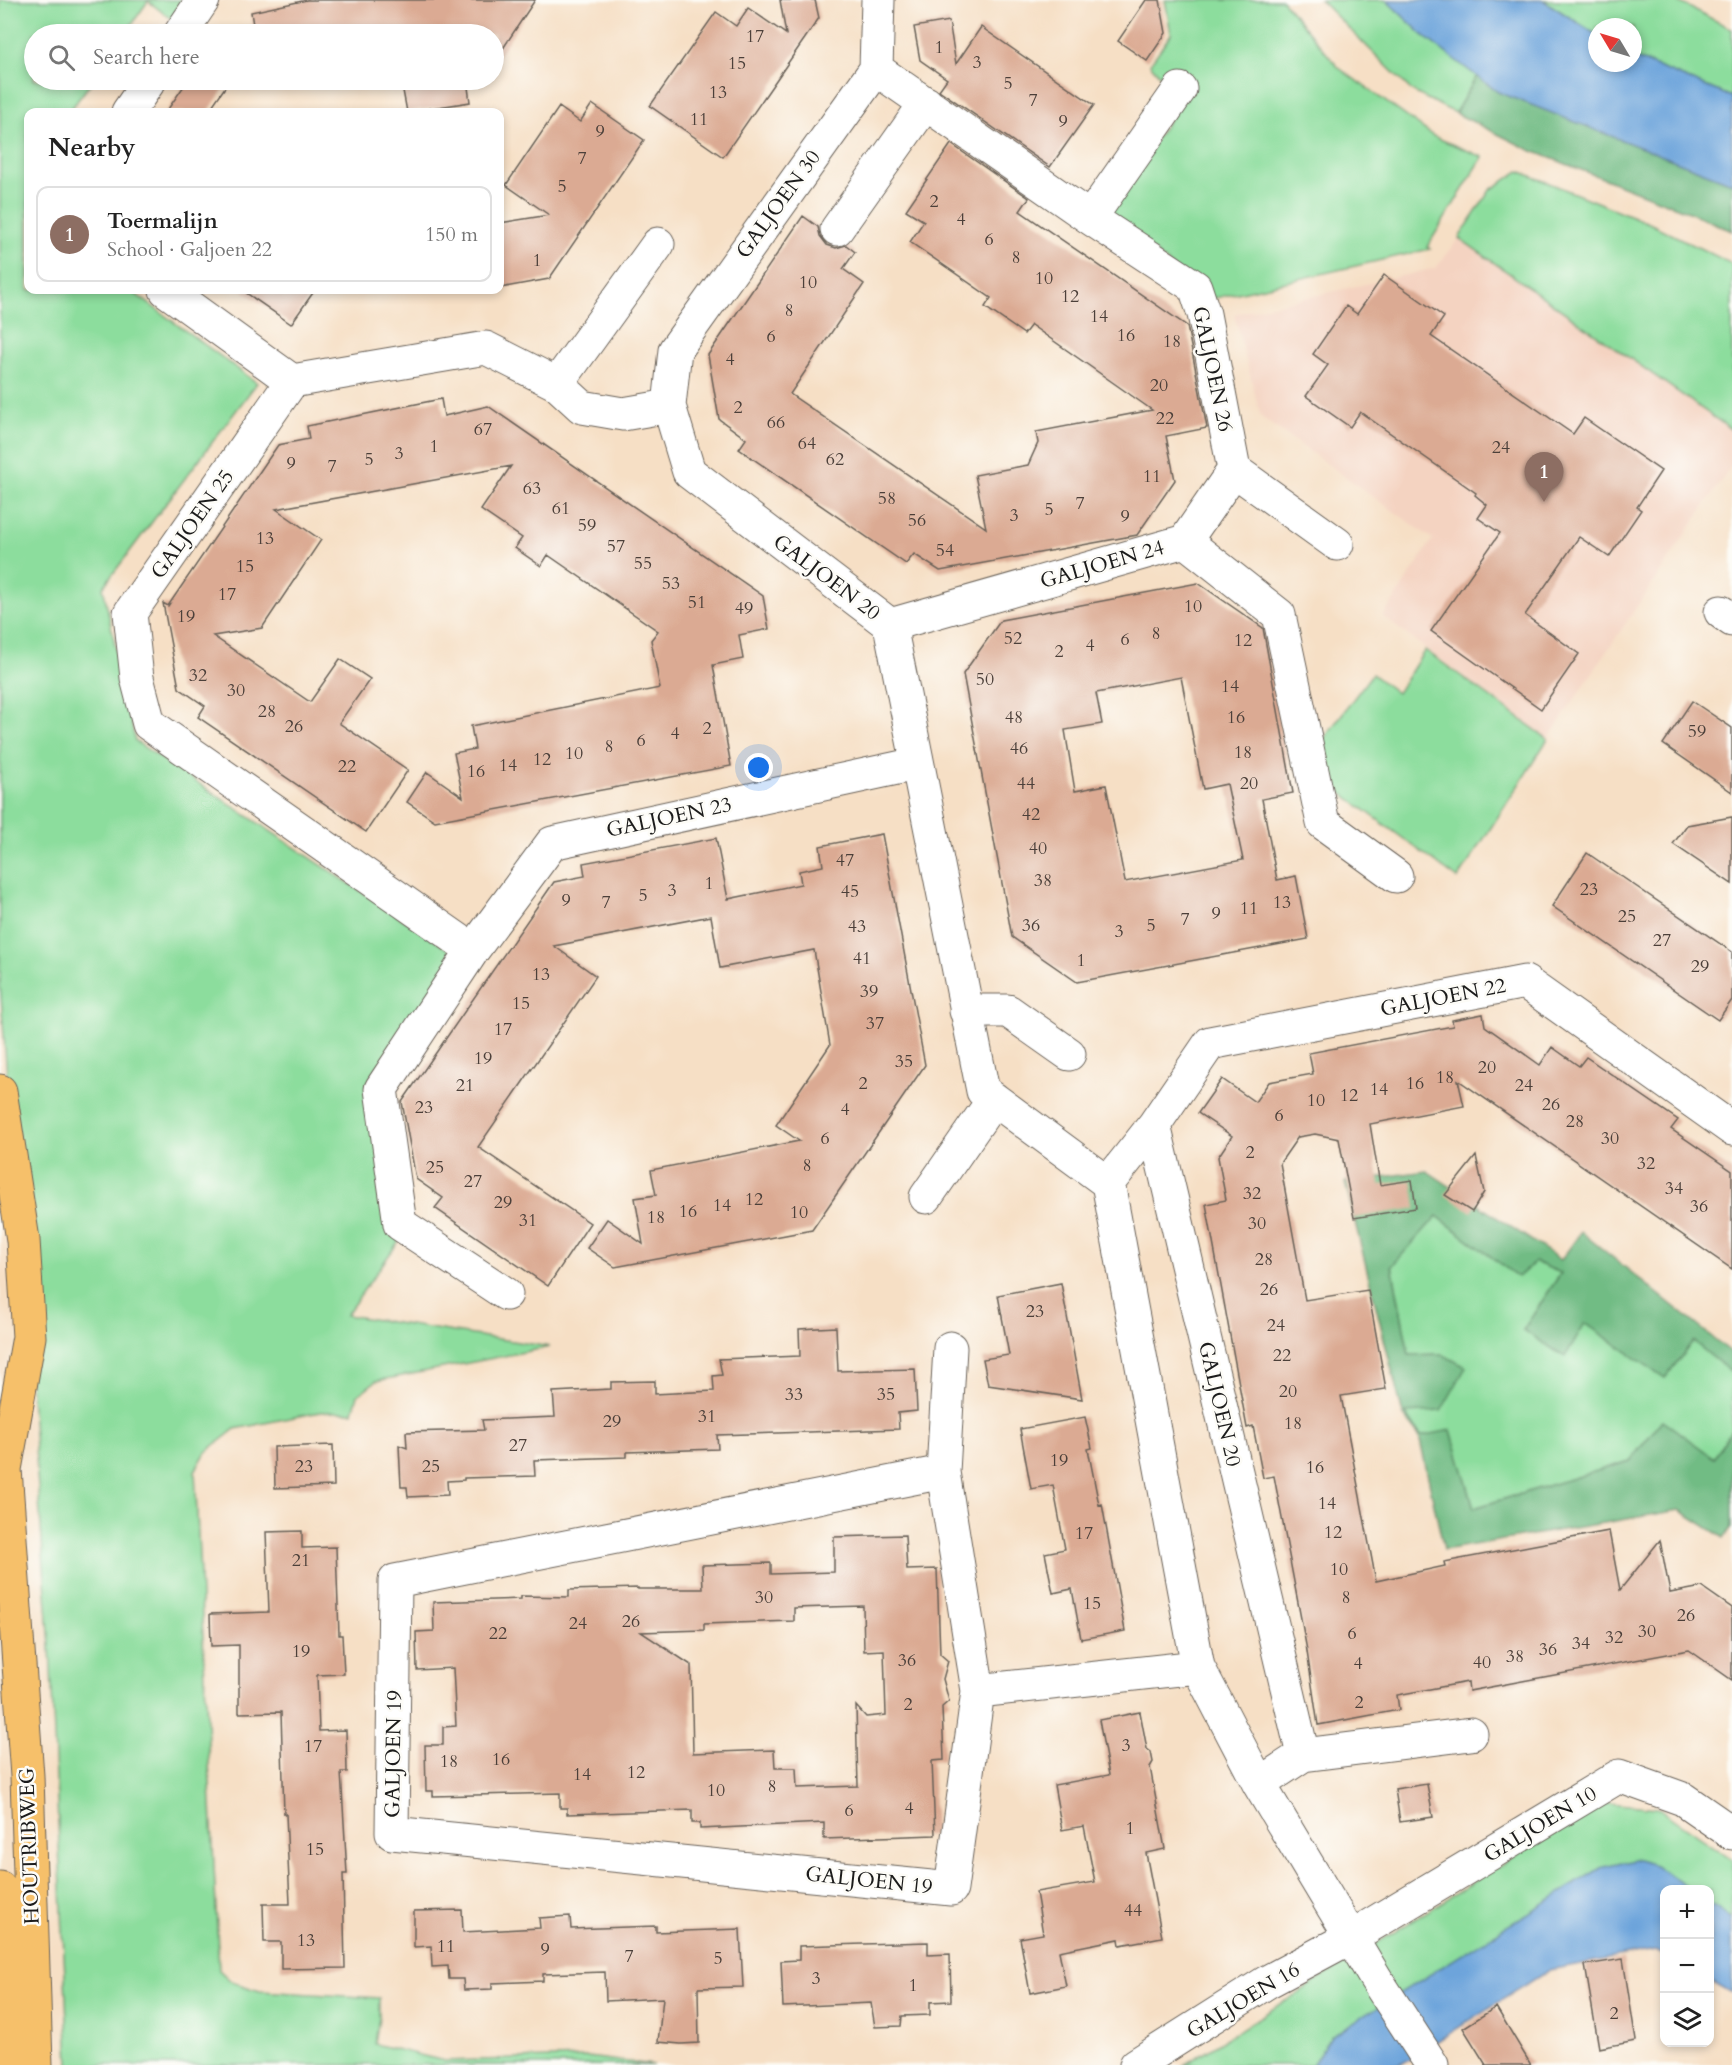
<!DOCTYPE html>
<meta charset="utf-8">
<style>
body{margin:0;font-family:Cardo,serif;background:#f2f2f2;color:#222}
.controls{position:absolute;right:18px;bottom:18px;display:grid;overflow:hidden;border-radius:12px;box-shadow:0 3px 9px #0003}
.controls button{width:54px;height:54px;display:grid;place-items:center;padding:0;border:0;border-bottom:2px solid #e0e0e0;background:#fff;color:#222;font:30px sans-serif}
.compass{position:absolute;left:1588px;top:18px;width:54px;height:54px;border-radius:50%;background:#fff;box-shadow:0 3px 9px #0003;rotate:308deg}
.you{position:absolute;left:759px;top:768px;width:21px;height:21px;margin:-15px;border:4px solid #fff;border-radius:50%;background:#1a73e8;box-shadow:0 0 0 9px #1a73e833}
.badge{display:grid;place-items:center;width:39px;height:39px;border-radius:50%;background:#0b8043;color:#fff;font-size:20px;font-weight:700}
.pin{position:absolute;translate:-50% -50px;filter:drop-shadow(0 2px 3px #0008)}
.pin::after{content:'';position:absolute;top:32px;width:21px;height:18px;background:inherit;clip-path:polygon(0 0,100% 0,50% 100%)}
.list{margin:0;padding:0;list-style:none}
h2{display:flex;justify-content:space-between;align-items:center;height:78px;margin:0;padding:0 24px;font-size:26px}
h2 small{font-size:20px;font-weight:400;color:#767676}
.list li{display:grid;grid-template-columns:39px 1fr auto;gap:18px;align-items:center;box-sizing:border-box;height:96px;margin:0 12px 12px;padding:0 12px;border:2px solid #e0e0e0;border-radius:12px}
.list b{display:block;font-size:22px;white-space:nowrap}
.list p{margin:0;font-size:20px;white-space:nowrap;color:#767676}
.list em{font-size:20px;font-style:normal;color:#767676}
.icon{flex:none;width:33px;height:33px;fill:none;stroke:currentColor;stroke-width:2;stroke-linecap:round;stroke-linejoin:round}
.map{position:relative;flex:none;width:1732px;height:2065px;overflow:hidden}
.search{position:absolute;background:#fff;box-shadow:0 3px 9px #0003;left:24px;top:24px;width:480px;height:66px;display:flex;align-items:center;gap:15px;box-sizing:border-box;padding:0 21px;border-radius:33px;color:#767676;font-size:22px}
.panel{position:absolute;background:#fff;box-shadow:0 3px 9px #0003;left:24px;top:108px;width:480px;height:186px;border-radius:12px}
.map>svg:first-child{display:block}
.built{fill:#f4d3c1}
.green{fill:#8cdd9d;stroke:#547c5c;stroke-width:1.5}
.forest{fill:#71bc84;stroke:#466c50;stroke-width:1.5}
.water{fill:#6da4db;stroke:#44607c;stroke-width:1.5}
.building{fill:#dbaa93;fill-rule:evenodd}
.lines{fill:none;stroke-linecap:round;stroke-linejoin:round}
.minor-casing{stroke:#686057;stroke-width:35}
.major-casing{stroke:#686057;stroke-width:35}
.minor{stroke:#fff;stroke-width:33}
.major{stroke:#f6c06b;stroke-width:33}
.labels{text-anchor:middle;stroke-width:5;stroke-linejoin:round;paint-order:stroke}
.number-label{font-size:18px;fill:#4c403a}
.street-label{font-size:21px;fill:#1c1c1c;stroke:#fdfcf7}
</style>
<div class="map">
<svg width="1732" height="2065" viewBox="0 0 1732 2065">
<rect width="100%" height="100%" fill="#fdfcf7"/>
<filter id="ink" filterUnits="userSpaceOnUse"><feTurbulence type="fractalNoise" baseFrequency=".0167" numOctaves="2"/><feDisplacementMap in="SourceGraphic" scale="12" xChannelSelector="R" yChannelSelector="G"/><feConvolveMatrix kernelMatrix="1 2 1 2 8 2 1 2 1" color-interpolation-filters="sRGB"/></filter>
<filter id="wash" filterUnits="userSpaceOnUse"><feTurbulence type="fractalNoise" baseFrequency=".008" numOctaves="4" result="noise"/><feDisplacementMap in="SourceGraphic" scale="24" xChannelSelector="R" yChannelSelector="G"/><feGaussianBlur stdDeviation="1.35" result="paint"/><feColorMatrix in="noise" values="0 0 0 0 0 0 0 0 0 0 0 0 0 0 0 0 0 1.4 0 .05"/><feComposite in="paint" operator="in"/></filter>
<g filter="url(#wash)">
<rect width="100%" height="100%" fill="#f6dfc5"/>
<path class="built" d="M1459,238L1732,430V465L1548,739L1383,617L1433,539L1261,417L1234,314L1436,268Z"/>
<path class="green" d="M0,0H181L180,5L171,19L148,1L125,34H34V80H93L69,112H28V290H130L257,383L103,587L135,741L458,956L368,1082L402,1237L346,1315L550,1347L376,1381L358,1395L353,1412H320L235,1429L206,1452L195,1471L219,1970L232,1982L260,1991L379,1998V2018L375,2044L444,2061L587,2057L653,2065H69L50,1647L0,984Z
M1165,0H1282L1339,68L1435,137L1483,157L1427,247L1430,249L1211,299L1105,211L1190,90L1160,76L1150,64L1171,34Z
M1320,0H1386L1426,38L1477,76L1455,113L1413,92Z
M1543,0H1675L1732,29V97L1633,57V27H1597V35Z
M1519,171L1649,223L1732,264V430L1459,238L1490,190Z
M1425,650L1548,739L1458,879L1316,774L1313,753L1372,674L1397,693Z
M1437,1216L1518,1277L1535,1262L1561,1273L1523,1330L1585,1323L1665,1378L1693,1341L1732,1373V1429L1714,1458L1662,1420L1630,1461L1474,1508L1451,1431L1421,1436L1405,1412L1442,1354L1409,1355L1392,1265Z
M1600,1802L1657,1808L1732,1860V1919L1710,1903V1890L1690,1889L1655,1865L1331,2036L1312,2065H1184Z"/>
<path class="forest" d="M1477,76L1498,92L1732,183V231L1682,209L1530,150L1455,113Z
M1427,1171L1561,1260L1581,1232L1732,1353V1373L1693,1341L1665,1378L1585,1323L1565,1357L1523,1330L1561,1273L1535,1262L1518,1277L1437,1216L1392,1266L1409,1355L1442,1354L1466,1367L1441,1411L1405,1413L1421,1436L1451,1430L1474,1508L1630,1461L1662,1420L1714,1458L1732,1429V1527L1724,1538L1680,1510L1444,1550L1419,1436L1403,1415L1345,1182Z"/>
<path class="water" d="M1386,0H1543L1597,35V63H1633V57L1732,97V183L1498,92L1426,38Z
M1635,1859L1655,1865L1690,1889L1664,1890V1955L1655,1950L1549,1970L1400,2065H1312L1331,2036L1604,1866Z
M1710,1903L1732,1919V1993L1710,1980Z"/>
<g id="blocks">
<path class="building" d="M307,0H535L498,56L494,57V34H219L222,30L253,25L251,12Z
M780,0H815L819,18L723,157L650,106L716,12L736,26L748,8L786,34Z
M1146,0H1160L1166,33L1147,61L1118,41Z
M949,21L956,64L981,27L1094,105L1050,167L939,90L947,79L920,60L914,27Z
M188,80H230L208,112H166Z
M263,80H295L264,85Z
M401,80H467L470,102L407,112Z
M592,104L644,140L549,279L500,288V223L549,215L506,185L559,107L580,122Z
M951,144L1029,198L1020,211L1187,326L1207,428L1166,436L1175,480L1137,535L940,571L914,554L906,564L739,449L746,439L719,419L708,355L803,216L818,227L820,236L827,245L836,248L846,245L855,252L843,269L864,284L790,394L986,528L975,475L1028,465L1038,443L1036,432L1152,410L1031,325L1024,334L985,307L991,298L910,242L924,221L906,210Z
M1384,275L1444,317L1431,336L1573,434L1584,418L1661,471L1637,507L1641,510L1609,557L1579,537L1525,615L1579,654L1541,709L1431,631L1500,533L1478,518L1487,505L1475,495L1476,493L1360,412L1350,427L1306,396L1328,365L1313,354L1346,306L1357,314Z
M242,290H315L291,324Z
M441,399L444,416L488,406L763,596L769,629L739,635L743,659L713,665L731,766L435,821L407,802L427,772L463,797L454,753L475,749L471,726L660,688L651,640L658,631L548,555L541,566L515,548L522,538L481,510L511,466L276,509L321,540L262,628L213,636L310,702L340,659L370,679L339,723L408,770L366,832L198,717L205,706L179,688L163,603L168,606L278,445L309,439L307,426Z
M1198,583L1263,628L1293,793L1262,799L1277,880L1296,876L1308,939L1077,982L1012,937L963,674L1001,620ZM1181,677L1203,789L1227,784L1243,860L1125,882L1106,785L1075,791L1065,730L1102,724L1096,693Z
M1692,701L1732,728V792L1663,744Z
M1732,817V884L1673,844L1687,825Z
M882,834L925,1065L812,1230L615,1267L587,1248L607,1219L643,1244L635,1198L656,1195L651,1170L799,1141L776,1125L830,1045L814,950L720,968L711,916L554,946L596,976L478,1147L590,1223L548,1286L435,1208L443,1198L416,1179L402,1102L554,882L585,876L583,863L716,838L728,899L801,884L799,871L823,866L820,846Z
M1587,853L1732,952V1000L1718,1020L1552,906Z
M1483,1014L1485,1026L1540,1065L1552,1047L1579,1066L1586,1057L1678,1120L1671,1129L1732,1171V1269L1458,1080L1464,1106L1370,1124L1380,1185L1412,1180L1416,1208L1354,1218L1339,1139L1315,1134L1298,1137L1280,1163L1305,1300L1368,1290L1386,1389L1341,1396L1376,1581L1445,1566L1444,1562L1609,1531L1620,1590L1660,1540L1670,1593L1702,1587L1732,1608V1680L1689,1650L1469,1691L1468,1682L1397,1695L1399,1710L1318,1725L1306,1645L1274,1476L1263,1478L1253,1426L1247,1428L1206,1204L1226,1200L1218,1157L1232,1136L1198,1113L1222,1079L1255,1102L1269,1082L1313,1074L1309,1053L1453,1026L1452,1020Z
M1476,1156L1484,1192L1472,1212L1445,1195Z
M1061,1283L1082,1399L988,1385L983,1359L1009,1355L998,1295Z
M836,1327L838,1371L915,1369L917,1411L898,1413L899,1429L717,1435L718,1449L627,1452V1457L534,1460L535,1476L464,1478V1480L447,1481L448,1495L408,1497L407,1487H401L399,1445L407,1448L406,1432L484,1430L482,1420L555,1417L553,1392L611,1389V1382L655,1381V1394L714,1391L713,1376L722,1375L719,1359L800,1356L799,1329Z
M1085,1417L1092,1448L1088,1449L1099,1505L1102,1504L1125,1631L1081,1639L1072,1589L1053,1593L1045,1553L1065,1549L1053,1485L1031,1489L1020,1429Z
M333,1445L334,1486L275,1488L274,1447Z
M302,1531V1548L336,1547L339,1635H342L344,1674L317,1675L319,1731L346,1730L347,1772H341L347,1874H343L345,1968L281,1969V1942H264L263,1904H290L286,1814H284L281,1712L239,1713V1645L211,1646L210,1614L269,1612L266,1532Z
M905,1535L907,1570L937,1569L940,1654L948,1661L943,1679L949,1701L942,1707L944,1760L932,1761L935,1835L824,1839V1823L700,1829V1823H692V1810L567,1814V1808H560V1793L433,1796V1791H426L425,1745H443V1727L456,1726L453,1668L417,1670L416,1632L434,1631L433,1602L521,1599V1596L569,1597V1590L638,1588V1589H703L702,1565L771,1563V1574L834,1572V1537ZM863,1606L864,1651L884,1650L886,1715L866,1717L856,1706L858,1786L797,1788L796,1768H775L774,1750L693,1753L691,1665L641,1632L704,1630V1624L794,1621V1608Z
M1140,1712L1147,1749L1151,1752L1153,1762L1150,1767L1165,1849L1146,1853L1162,1937L1120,1945L1119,1939L1059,1951L1066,1986L1030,1993L1020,1938L1043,1934L1036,1892L1095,1882L1084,1826L1062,1830L1054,1785L1109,1775L1099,1720Z
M1427,1784L1433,1817L1400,1822L1395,1789Z
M462,1910L463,1932L540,1928L539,1918L570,1916L571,1929L656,1926V1932L740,1929L743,1987L698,1988L699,2043L681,2044L658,2042L663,1998L606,2001L605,1972L543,1974V1981L492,1983V1989L464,1990L463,1979H449L448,1966L432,1967L431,1946L414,1947V1911Z
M928,1942V1955L950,1954L951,2001L930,2002V2015L902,2016L901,2026L875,2027L871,2003L783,2007L781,1961L799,1960V1946Z
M1623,1959L1636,2041L1599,2048L1585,1965Z
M1496,2007L1531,2065H1486L1463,2028Z"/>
</g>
</g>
<g filter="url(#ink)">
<use href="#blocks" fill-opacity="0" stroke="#686057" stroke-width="1.5"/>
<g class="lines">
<defs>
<path id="minor" d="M180,34L203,0
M876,69L1090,218L1195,287L1204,314L1234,470L1337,544
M128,112L150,80
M1090,218L1180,89
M837,229L926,103
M166,290L292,381
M557,384L658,244
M669,406L675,350L876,69L878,0
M1185,541L1234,470
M1721,612L1732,620
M890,625L1185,541L1279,615L1323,823L1396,876
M473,950L149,724L137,678L130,613L292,381L486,348L557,384L582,407L623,414L669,406L689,472L890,625L983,1091L1108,1183L1198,1667L1259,1784L1376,1979L1432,2065
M966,1011H1008L1069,1054
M1154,1125L1210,1043L1525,982L1732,1129
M1108,1183L1154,1125L1303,1755
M926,1197L994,1099
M506,1294L400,1224L381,1089L473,950L552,843L916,764
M943,1472L950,1348
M978,1691L951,1889L392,1833L395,1581L943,1472L978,1691L1198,1667
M1259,1784L1303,1755L1471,1734
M1136,2065L1267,1982L1351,1937L1619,1776L1683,1799L1732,1833"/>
<path id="major" d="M0,1091L23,1240L29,1337L5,1469L27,1776L36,2065
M0,1888L7,2065"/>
</defs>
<use href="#minor" class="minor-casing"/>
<use href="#major" class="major-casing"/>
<use href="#minor" class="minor"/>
<use href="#major" class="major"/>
</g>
</g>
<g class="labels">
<g class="number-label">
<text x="755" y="42">17</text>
<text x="939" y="53">1</text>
<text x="977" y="68">3</text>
<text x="737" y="69">15</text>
<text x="1008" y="89">5</text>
<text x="718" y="98">13</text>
<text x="1033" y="106">7</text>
<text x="699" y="125">11</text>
<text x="1063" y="127">9</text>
<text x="600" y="137">9</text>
<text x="582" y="164">7</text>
<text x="562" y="192">5</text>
<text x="934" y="207">2</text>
<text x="961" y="225">4</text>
<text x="989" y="245">6</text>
<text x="1016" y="263">8</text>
<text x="537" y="266">1</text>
<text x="1044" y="284">10</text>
<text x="808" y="288">10</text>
<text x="1070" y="302">12</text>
<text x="789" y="316">8</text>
<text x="1099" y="322">14</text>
<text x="1126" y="341">16</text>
<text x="771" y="342">6</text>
<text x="1172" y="347">18</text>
<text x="730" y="365">4</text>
<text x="1159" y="391">20</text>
<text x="738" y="413">2</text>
<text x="1165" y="424">22</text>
<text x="776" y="428">66</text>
<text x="483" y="435">67</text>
<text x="807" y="449">64</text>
<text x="434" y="452">1</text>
<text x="1501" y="453">24</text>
<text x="399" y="459">3</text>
<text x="369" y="465">5</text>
<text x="835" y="465">62</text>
<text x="291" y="469">9</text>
<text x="332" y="472">7</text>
<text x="1152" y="482">11</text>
<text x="532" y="494">63</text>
<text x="887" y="504">58</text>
<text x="1080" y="509">7</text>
<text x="561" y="514">61</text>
<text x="1049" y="515">5</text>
<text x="1014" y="521">3</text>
<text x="1125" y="522">9</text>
<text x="917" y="526">56</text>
<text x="587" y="531">59</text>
<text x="265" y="544">13</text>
<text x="616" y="552">57</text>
<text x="945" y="556">54</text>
<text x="643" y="569">55</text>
<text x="245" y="572">15</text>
<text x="671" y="589">53</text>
<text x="227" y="600">17</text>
<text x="697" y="608">51</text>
<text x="1193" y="612">10</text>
<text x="744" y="614">49</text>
<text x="186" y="622">19</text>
<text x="1156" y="639">8</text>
<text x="1013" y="644">52</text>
<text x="1125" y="645">6</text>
<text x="1243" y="646">12</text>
<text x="1090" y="651">4</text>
<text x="1059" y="657">2</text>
<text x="198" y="681">32</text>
<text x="985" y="685">50</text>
<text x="1230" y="692">14</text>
<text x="236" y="696">30</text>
<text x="267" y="717">28</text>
<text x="1014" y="723">48</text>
<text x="1236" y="723">16</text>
<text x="294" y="732">26</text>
<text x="707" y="734">2</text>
<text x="1697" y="737">59</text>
<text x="675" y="739">4</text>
<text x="641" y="746">6</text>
<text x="609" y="752">8</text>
<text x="1019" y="754">46</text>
<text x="1243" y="758">18</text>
<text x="574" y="759">10</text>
<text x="542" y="765">12</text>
<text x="508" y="771">14</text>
<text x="347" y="772">22</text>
<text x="476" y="777">16</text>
<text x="1026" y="789">44</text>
<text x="1249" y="789">20</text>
<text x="1031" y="820">42</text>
<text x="1038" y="854">40</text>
<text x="845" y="866">47</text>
<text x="1043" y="886">38</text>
<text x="709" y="889">1</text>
<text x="1589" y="895">23</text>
<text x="672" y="896">3</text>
<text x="850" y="897">45</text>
<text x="643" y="901">5</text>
<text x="566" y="906">9</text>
<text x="606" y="908">7</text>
<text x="1282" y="908">13</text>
<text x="1249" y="914">11</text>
<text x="1216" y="919">9</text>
<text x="1627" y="922">25</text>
<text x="1185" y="925">7</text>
<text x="1031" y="931">36</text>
<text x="1151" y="931">5</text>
<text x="857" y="932">43</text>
<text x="1119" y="937">3</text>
<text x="1662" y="946">27</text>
<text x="862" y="964">41</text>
<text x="1081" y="966">1</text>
<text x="1700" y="972">29</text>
<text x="541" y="980">13</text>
<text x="869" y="997">39</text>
<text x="521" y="1009">15</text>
<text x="875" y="1029">37</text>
<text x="503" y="1035">17</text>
<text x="483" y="1064">19</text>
<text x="904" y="1067">35</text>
<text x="1487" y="1073">20</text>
<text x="1445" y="1083">18</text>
<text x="863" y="1089">2</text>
<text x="1415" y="1089">16</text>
<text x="465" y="1091">21</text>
<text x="1524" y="1091">24</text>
<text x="1379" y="1095">14</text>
<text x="1349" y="1101">12</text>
<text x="1316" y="1106">10</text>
<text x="1551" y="1110">26</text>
<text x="424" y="1113">23</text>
<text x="845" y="1115">4</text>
<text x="1279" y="1121">6</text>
<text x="1575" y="1127">28</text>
<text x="825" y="1144">6</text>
<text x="1610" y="1144">30</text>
<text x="1250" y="1158">2</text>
<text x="1646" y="1169">32</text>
<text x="807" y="1171">8</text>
<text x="435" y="1173">25</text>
<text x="473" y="1187">27</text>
<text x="1674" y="1194">34</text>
<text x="1252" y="1199">32</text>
<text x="754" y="1205">12</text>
<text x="503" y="1208">29</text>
<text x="722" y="1211">14</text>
<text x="1699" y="1212">36</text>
<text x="688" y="1217">16</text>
<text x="799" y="1218">10</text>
<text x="656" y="1223">18</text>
<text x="528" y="1226">31</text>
<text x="1257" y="1229">30</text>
<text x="1264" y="1265">28</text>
<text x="1269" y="1295">26</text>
<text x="1035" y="1317">23</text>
<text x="1276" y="1331">24</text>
<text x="1282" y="1361">22</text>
<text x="1288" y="1397">20</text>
<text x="794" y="1400">33</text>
<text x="886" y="1400">35</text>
<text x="707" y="1422">31</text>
<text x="612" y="1427">29</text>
<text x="1293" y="1429">18</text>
<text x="518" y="1451">27</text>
<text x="1059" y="1466">19</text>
<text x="304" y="1472">23</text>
<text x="431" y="1472">25</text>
<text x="1315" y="1473">16</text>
<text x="1327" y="1509">14</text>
<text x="1333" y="1538">12</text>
<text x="1084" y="1539">17</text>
<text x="301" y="1566">21</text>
<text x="1339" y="1575">10</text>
<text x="764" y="1603">30</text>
<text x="1346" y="1603">8</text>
<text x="1092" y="1609">15</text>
<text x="1686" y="1621">26</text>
<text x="631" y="1627">26</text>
<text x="578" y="1629">24</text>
<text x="1647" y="1637">30</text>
<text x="498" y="1639">22</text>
<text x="1352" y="1639">6</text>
<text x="1614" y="1643">32</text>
<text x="1581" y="1649">34</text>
<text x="1548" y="1655">36</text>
<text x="301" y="1657">19</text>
<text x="1515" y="1662">38</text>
<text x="907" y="1666">36</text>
<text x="1482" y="1668">40</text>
<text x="1358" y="1669">4</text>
<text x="1359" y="1708">2</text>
<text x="908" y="1710">2</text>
<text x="1126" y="1751">3</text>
<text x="313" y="1752">17</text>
<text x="501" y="1765">16</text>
<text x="449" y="1767">18</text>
<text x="636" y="1778">12</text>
<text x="582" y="1780">14</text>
<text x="772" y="1792">8</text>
<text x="716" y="1796">10</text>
<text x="909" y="1814">4</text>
<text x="849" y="1816">6</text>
<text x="1130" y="1834">1</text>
<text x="315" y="1855">15</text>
<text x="1133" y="1916">44</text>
<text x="306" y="1946">13</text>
<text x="446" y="1952">11</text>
<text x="545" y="1955">9</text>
<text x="629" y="1962">7</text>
<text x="718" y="1964">5</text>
<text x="816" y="1984">3</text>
<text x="913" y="1991">1</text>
<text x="1614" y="2019">2</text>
</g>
<g class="street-label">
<text transform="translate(778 204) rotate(-54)" y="7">GALJOEN 30</text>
<text transform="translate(1213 369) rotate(78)" y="7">GALJOEN 26</text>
<text transform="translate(192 524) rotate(-55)" y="7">GALJOEN 25</text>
<text transform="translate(1102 564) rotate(-16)" y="7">GALJOEN 24</text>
<text transform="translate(827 577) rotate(37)" y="7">GALJOEN 20</text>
<text transform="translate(669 817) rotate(-12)" y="7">GALJOEN 23</text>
<text transform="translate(1443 997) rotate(-11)" y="7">GALJOEN 22</text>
<text transform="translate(1220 1404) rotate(77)" y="7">GALJOEN 20</text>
<text transform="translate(393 1754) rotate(-89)" y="7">GALJOEN 19</text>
<text transform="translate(1540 1824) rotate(-31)" y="7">GALJOEN 10</text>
<text transform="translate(29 1846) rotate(-92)" y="7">HOUTRIBWEG</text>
<text transform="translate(869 1880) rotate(6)" y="7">GALJOEN 19</text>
<text transform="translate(1243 2000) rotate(-31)" y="7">GALJOEN 16</text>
</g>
</g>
</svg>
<div class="controls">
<button>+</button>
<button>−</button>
<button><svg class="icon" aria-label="layers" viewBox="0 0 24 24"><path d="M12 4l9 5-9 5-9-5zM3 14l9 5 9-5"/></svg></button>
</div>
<svg class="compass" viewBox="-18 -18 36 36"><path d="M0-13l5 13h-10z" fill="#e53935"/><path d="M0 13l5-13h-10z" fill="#767676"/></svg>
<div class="you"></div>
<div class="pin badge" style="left:1544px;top:502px;background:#8d6e63">1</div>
<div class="search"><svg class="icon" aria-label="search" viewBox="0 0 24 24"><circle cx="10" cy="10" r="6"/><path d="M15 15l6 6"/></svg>Search here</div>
<section class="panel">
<h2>Nearby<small></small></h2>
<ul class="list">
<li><span class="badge" style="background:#8d6e63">1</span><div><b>Toermalijn</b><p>School · Galjoen 22</p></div><em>150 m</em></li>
</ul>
</section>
</div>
